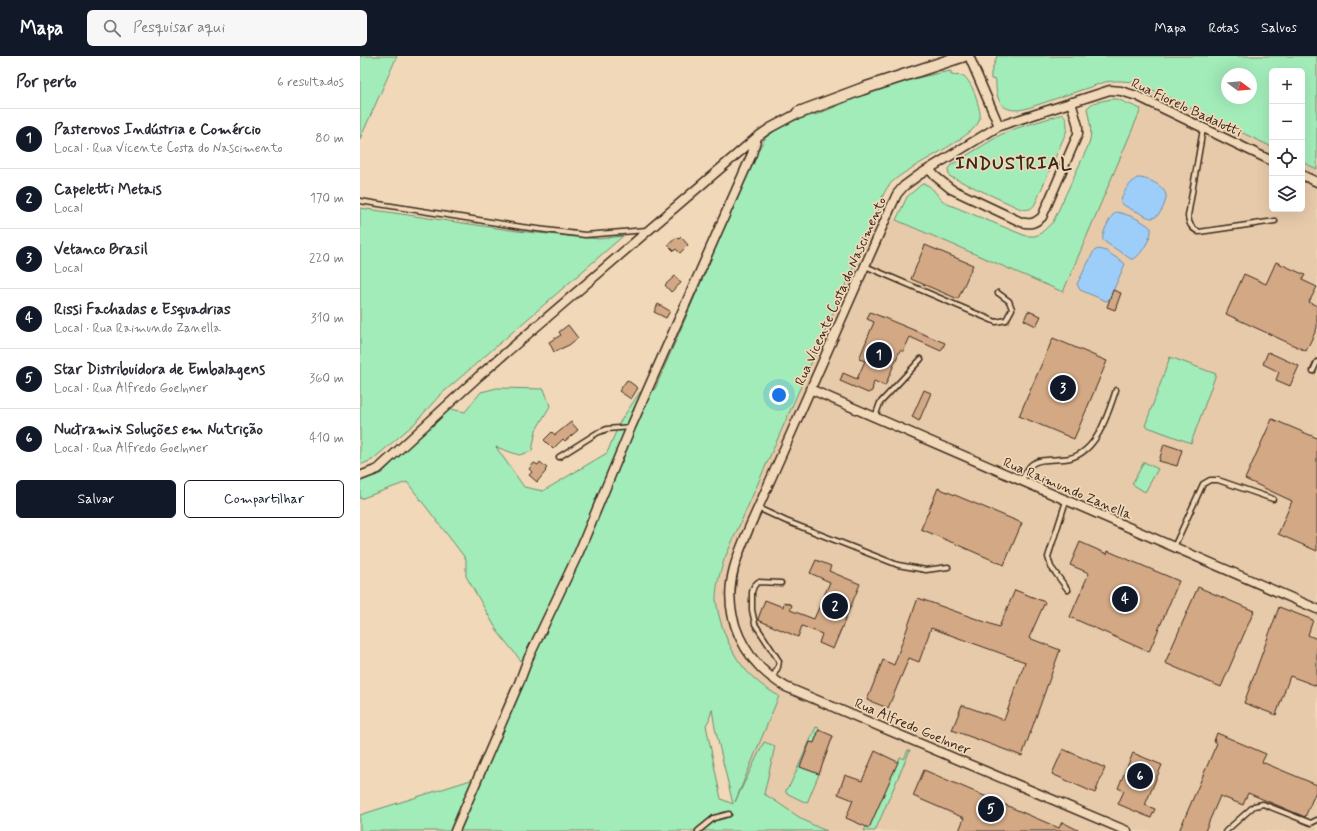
<!DOCTYPE html>
<html lang="pt">
<meta charset="utf-8">
<style>
body{margin:0;font-family:Mynerve,sans-serif;background:#f7f7f7;color:#2b2b33}
.controls{position:absolute;right:12px;top:12px;display:grid;overflow:hidden;border-radius:6px;box-shadow:0 4px 16px #0002}
.controls button{width:36px;height:36px;display:grid;place-items:center;padding:0;border:0;border-bottom:1px solid #e1e1e2;background:#fff;color:#2b2b33;font:20px sans-serif}
.compass{position:absolute;left:861px;top:12px;width:36px;height:36px;border-radius:50%;background:#fff;box-shadow:0 4px 16px #0002;rotate:106deg}
.you{position:absolute;left:419px;top:339px;width:14px;height:14px;margin:-10px;border:3px solid #fff;border-radius:50%;background:#1a73e8;box-shadow:0 0 0 6px #1a73e833}
.badge{display:grid;place-items:center;width:26px;height:26px;border-radius:50%;background:#111827;color:#fff;font-size:13px;font-weight:700}
.pin{position:absolute;translate:-50% -50%;border:2px solid #fff;box-shadow:0 1px 4px #0006}
.list{margin:0;padding:0;list-style:none}
h2{display:flex;justify-content:space-between;align-items:center;height:52px;margin:0;padding:0 16px;font-size:17px}
h2 small{font-size:13px;font-weight:400;color:#7c7c81}
.list li{display:grid;grid-template-columns:26px 1fr auto;gap:12px;align-items:center;box-sizing:border-box;height:60px;padding:0 16px;border-top:1px solid #e1e1e2}
.list b{display:block;font-size:15px;white-space:nowrap}
.list p{margin:0;font-size:13px;white-space:nowrap;color:#7c7c81}
.list em{font-size:13px;font-style:normal;color:#7c7c81}
.actions{display:flex;gap:8px;padding:12px 16px}
.actions a{flex:1;padding:9px 0;border:1px solid #111827;border-radius:6px;text-align:center;font-size:14px;color:#111827}
.actions .main{background:#111827;color:#fff}
.icon{flex:none;width:22px;height:22px;fill:none;stroke:currentColor;stroke-width:2;stroke-linecap:round;stroke-linejoin:round}
.map{position:relative;flex:none;width:957px;height:775px;overflow:hidden}
header{display:flex;align-items:center;gap:24px;box-sizing:border-box;height:56px;padding:0 20px;background:#111827;color:#fff}
header strong{font-size:19px}
nav{display:flex;gap:22px;margin-inline-start:auto;font-size:14px}
.search{width:280px;height:36px;background:#f7f7f7;display:flex;align-items:center;gap:10px;box-sizing:border-box;padding:0 14px;border-radius:6px;color:#7c7c81;font-size:15px}
main{display:flex}
aside{flex:1;background:#fff}
.map>svg:first-child{display:block}
.built{fill:#e7caa9}
.green{fill:#a2ecba;stroke:#6e8b6c;fill-rule:evenodd}
.water{fill:#9dcefa;stroke:#768ca2}
.building{fill:#d3a885;stroke:#3b2a1e}
.lines{fill:none;stroke-linecap:round;stroke-linejoin:round}
.lane-casing{stroke:#3b2a1e;stroke-width:7}
.street-casing{stroke:#3b2a1e;stroke-width:11}
.secondary-casing{stroke:#3b2a1e;stroke-width:14}
.lane{stroke:#f0d8b8;stroke-width:4}
.street{stroke:#f0d8b8;stroke-width:8}
.secondary{stroke:#f0d8b8;stroke-width:11}
.labels{text-anchor:middle;stroke-width:3.5;stroke-linejoin:round;paint-order:stroke}
.street-label{font-size:14px;fill:#3b2a1e;stroke:#f0d8b8}
.district-label{font-size:18px;font-weight:bold;letter-spacing:1px;fill:#3b2a1e;stroke:#f0d8b8}
</style>
<header>
<strong>Mapa</strong>
<div class="search"><svg class="icon" aria-label="search" viewBox="0 0 24 24"><circle cx="10" cy="10" r="6"/><path d="M15 15l6 6"/></svg>Pesquisar aqui</div>
<nav><a>Mapa</a><a>Rotas</a><a>Salvos</a></nav>
</header>
<main>
<aside>
<h2>Por perto<small>6 resultados</small></h2>
<ul class="list">
<li><span class="badge">1</span><div><b>Pasterovos Indústria e Comércio</b><p>Local · Rua Vicente Costa do Nascimento</p></div><em>80 m</em></li>
<li><span class="badge">2</span><div><b>Capeletti Metais</b><p>Local</p></div><em>170 m</em></li>
<li><span class="badge">3</span><div><b>Vetanco Brasil</b><p>Local</p></div><em>220 m</em></li>
<li><span class="badge">4</span><div><b>Rissi Fachadas e Esquadrias</b><p>Local · Rua Raimundo Zanella</p></div><em>310 m</em></li>
<li><span class="badge">5</span><div><b>Star Distribuidora de Embalagens</b><p>Local · Rua Alfredo Goelnner</p></div><em>360 m</em></li>
<li><span class="badge">6</span><div><b>Nuctramix Soluções em Nutrição</b><p>Local · Rua Alfredo Goelnner</p></div><em>410 m</em></li>
</ul>
<div class="actions"><a class="main">Salvar</a><a>Compartilhar</a></div>
</aside>
<div class="map">
<svg width="957" height="775" viewBox="0 0 957 775">
<rect width="100%" height="100%" fill="#f0d8b8"/>
<filter id="ink" filterUnits="userSpaceOnUse"><feTurbulence type="fractalNoise" baseFrequency=".025" numOctaves="2"/><feDisplacementMap in="SourceGraphic" scale="8" xChannelSelector="R" yChannelSelector="G"/><feConvolveMatrix kernelMatrix="1 2 1 2 8 2 1 2 1" color-interpolation-filters="sRGB"/></filter>
<g filter="url(#ink)">
<path class="built" d="M789,33L912,91V153H942V106L957,113V775H433L373,749L419,640L404,631L392,622L377,605L366,583L359,562L356,544L358,527L364,504L518,156L703,236Z"/>
<path class="green" d="M0,0H37L0,83Z
M637,0H957V113L942,106V15H912V91L778,27C766,25 756,24 745,26L668,52C644,59 635,47 636,24L631,23V17ZM867,18H891V42H867Z
M591,15V19L604,20C611,27 614,35 617,44C618,51 622,58 619,65C613,82 549,110 532,126C524,134 520,145 518,156L364,504C360,517 356,530 356,543C357,554 360,564 363,573C374,604 390,624 419,640L375,746L404,686L415,690L404,738C425,750 443,767 467,775H0V759L114,723L165,610L138,576L106,520V503L47,426L0,443V425L23,416L57,382L90,353L105,356L121,336L137,332L184,333L190,350L176,374L172,395L159,399L136,391L164,431L183,435L247,397L260,366L280,336L295,333L397,96L406,81L425,68L441,62L458,58L503,39L543,25L580,17ZM352,653L355,672L373,748L361,743L346,669L349,664Z
M751,43H757L781,53L703,236L536,164L547,141L562,128C571,127 576,139 582,144C584,146 587,148 590,149L666,180H675L680,178L693,166L729,88C733,73 729,65 727,52L733,47Z
M703,58C707,62 707,69 707,74L675,148C671,154 668,154 661,153L589,120L588,113L591,109L642,78L657,72Z
M0,152L157,175L239,183L263,180L79,340L54,368L12,404L0,409Z
M810,301L856,318L831,387L785,370Z
M784,406L798,413L785,436L772,428Z
M456,671L459,672L454,687L450,686L440,711L459,718L447,747L426,737V733L430,729Z
M548,694H550L515,775H504L506,771L509,772L540,701L544,703Z"/>
<path class="water" d="M777,122C786,121 804,129 806,139C807,145 800,162 792,162C788,162 782,158 778,156C772,154 766,151 761,147C761,137 770,127 777,122Z
M756,156C768,158 782,164 791,172C793,180 781,199 774,203H771L745,186C743,184 742,184 743,180C743,175 752,158 756,156Z
M738,193L746,195L763,206L765,208L749,244L746,245L720,234L717,228L734,195Z"/>
<path class="building" d="M317,181L319,183L321,181L328,189L320,197L316,193L314,195L308,189Z
M565,189L613,209L598,243L551,223Z
M916,206L945,219L942,224L957,231L949,246L957,250V272L946,295L866,258L884,218L906,228Z
M315,220L321,227L311,236L305,229Z
M753,234L761,237L755,254L747,251Z
M298,248L310,255L306,262L294,256Z
M668,255L681,260L676,270L664,264Z
M510,256L585,287L581,295L550,281L543,296L540,294L525,330L514,325L512,335L508,337L480,325L483,317L497,323L505,305L499,303L514,266L507,263Z
M208,269L218,282L209,289L194,296L189,286L201,279L199,276Z
M693,282L747,305L714,383L659,360Z
M908,296L939,310L930,330L916,324L919,316L903,308Z
M267,324L278,332L271,343L259,335Z
M564,334L571,337L559,365L552,361Z
M912,363L957,382V495L918,478L932,445L885,423Z
M211,366L218,374L205,385L203,383L193,393L184,384L192,376L195,379Z
M804,388L822,394L817,410L799,405Z
M180,406L187,412L185,414L186,415L177,426L169,419L172,416L169,413L174,407L178,409Z
M578,432L662,467L644,509L561,473Z
M720,486L747,498L748,495L819,525L789,596L710,561L729,517L710,509Z
M456,504L471,510L469,515L500,528L473,593L459,587L462,578L442,570L438,581L398,564V563L405,544L423,551L424,546L432,549L430,554L454,563L470,526L450,517Z
M838,531L894,555L861,631L805,607Z
M655,534L685,546L669,582L700,594L662,700L592,674L602,649L644,664L665,606L571,572L559,606L549,602L528,652L507,644L523,604L534,609L558,542L639,571Z
M919,551L953,564L948,579L957,583V630L930,620L916,659L884,647Z
M459,674L473,680L459,718L440,711L450,686L454,687Z
M857,677L906,698L902,706L957,729V733L945,761L888,737L883,749L860,740L845,775H819L857,687L854,685Z
M703,693L745,712L735,737L692,718Z
M515,695L538,706L509,772L486,762L493,744L478,738L485,719L502,725Z
M773,697L802,709L785,749L795,753L791,762L758,748L764,735L758,732Z
M564,714L699,772L702,766L720,775H599L604,762L553,740Z"/>
<g class="lines">
<defs>
<path id="lane" d="M843,73L828,160C829,168 831,172 839,176L915,165
M0,145L162,171L225,179L287,174
M505,210L636,266L646,264L652,253L649,245L638,237
M953,315L957,306
M515,361L520,347L561,303
M199,401L237,377L247,373L271,371
M661,425C664,420 667,413 671,409C680,401 698,405 710,402C738,395 748,357 756,334
M706,445L688,501L691,511L708,534
M398,452L426,465L538,509L566,514L588,511
M814,491L843,428L850,424H858L913,443
M412,623L418,611L419,605L395,568L392,554V536L394,530L398,526L421,527
M338,775L354,762L369,758
M866,775L894,750L903,748L951,767L957,764"/>
<path id="street" d="M609,0L639,70
M569,113L575,120L591,133L661,166C670,169 675,167 682,161L718,78V70L711,46
M942,119L957,126
M450,333L957,553
M0,420L18,413L119,320L397,81L410,72L438,57
M95,775L159,627L168,603L219,496L271,371L392,98L397,81
M767,775L426,631C384,607 361,560 374,512C380,491 389,472 398,452L531,151L537,138L544,130L559,119L639,70L750,34L761,35L777,40L912,105"/>
<path id="secondary" d="M438,57L502,33L603,0"/>
</defs>
<use href="#lane" class="lane-casing"/>
<use href="#street" class="street-casing"/>
<use href="#secondary" class="secondary-casing"/>
<use href="#lane" class="lane"/>
<use href="#street" class="street"/>
<use href="#secondary" class="secondary"/>
</g>
</g>
<g class="labels">
<g class="street-label">
<text transform="translate(827 51) rotate(25)" y="5">Rua Fiorelo Badalotti</text>
<text transform="translate(480 235) rotate(-66)" y="5">Rua Vicente Costa do Nascimento</text>
<text transform="translate(708 432) rotate(23)" y="5">Rua Raimundo Zanella</text>
<text transform="translate(553 670) rotate(23)" y="5">Rua Alfredo Goelnner</text>
</g>
<g class="district-label">
<text x="654" y="113">INDUSTRIAL</text>
</g>
</g>
</svg>
<div class="controls">
<button>+</button>
<button>−</button>
<button><svg class="icon" aria-label="locate" viewBox="0 0 24 24"><circle cx="12" cy="12" r="6"/><path d="M12 2v4M12 18v4M2 12h4M18 12h4"/></svg></button>
<button><svg class="icon" aria-label="layers" viewBox="0 0 24 24"><path d="M12 4l9 5-9 5-9-5zM3 14l9 5 9-5"/></svg></button>
</div>
<svg class="compass" viewBox="-18 -18 36 36"><path d="M0-13l5 13h-10z" fill="#e53935"/><path d="M0 13l5-13h-10z" fill="#7c7c81"/></svg>
<div class="you"></div>
<div class="pin badge" style="left:519px;top:299px">1</div>
<div class="pin badge" style="left:475px;top:550px">2</div>
<div class="pin badge" style="left:703px;top:332px">3</div>
<div class="pin badge" style="left:765px;top:543px">4</div>
<div class="pin badge" style="left:631px;top:753px">5</div>
<div class="pin badge" style="left:780px;top:720px">6</div>
</div>
</main>
